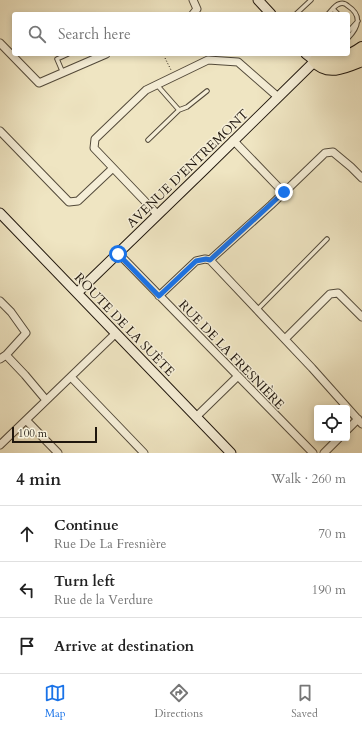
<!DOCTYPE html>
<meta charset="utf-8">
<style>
body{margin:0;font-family:Cardo,serif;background:#f2f2f2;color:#222}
.controls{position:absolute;right:12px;bottom:12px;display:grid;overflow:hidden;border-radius:4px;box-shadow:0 2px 6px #0003}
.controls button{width:36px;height:36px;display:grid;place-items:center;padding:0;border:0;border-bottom:1px solid #e0e0e0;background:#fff;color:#222;font:20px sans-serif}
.scale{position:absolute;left:12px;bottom:10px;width:85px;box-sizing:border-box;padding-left:4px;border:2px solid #1f160d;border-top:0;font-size:11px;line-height:14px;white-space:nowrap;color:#1f160d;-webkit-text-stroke:3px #f5eed7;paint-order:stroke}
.stop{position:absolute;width:12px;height:12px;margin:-9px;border:3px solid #1a73e8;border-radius:50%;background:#fff}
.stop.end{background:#1a73e8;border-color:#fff;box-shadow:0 1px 4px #0008}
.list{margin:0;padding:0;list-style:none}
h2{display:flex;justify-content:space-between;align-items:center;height:52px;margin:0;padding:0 16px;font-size:17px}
h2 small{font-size:13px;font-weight:400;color:#767676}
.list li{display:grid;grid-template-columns:26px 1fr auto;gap:12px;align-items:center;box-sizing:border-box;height:56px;padding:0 16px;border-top:1px solid #e0e0e0}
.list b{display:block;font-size:15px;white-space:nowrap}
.list p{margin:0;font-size:13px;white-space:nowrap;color:#767676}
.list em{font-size:13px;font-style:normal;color:#767676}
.icon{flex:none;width:22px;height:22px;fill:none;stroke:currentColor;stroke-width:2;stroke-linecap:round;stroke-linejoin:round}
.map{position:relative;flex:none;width:362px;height:453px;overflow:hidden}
.search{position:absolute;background:#fff;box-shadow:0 2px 6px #0003;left:12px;right:12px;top:12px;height:44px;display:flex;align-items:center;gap:10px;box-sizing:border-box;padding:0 14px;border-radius:4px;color:#767676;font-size:15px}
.sheet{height:220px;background:#fff}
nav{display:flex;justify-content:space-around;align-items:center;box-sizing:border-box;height:56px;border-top:1px solid #e0e0e0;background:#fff;font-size:11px;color:#767676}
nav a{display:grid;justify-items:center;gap:2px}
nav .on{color:#1a73e8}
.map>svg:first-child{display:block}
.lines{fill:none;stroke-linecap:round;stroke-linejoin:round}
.lane-casing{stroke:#534a3a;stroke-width:5.5}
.street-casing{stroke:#534a3a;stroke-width:9}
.secondary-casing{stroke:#1f160d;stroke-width:11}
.highway-casing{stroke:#1f160d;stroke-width:14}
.path{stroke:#1f160d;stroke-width:1;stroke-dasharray:1 2;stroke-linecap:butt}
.lane{stroke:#f5eed7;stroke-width:3.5}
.street{stroke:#f5eed7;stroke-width:7}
.secondary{stroke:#f5eed7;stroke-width:9}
.highway{stroke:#efe5c2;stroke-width:12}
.route{stroke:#1a73e8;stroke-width:5}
.labels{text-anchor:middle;stroke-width:3;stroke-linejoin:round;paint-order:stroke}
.street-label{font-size:13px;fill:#1f160d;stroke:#f5eed7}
</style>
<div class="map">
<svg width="362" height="453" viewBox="0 0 362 453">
<rect width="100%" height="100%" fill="#efe5c2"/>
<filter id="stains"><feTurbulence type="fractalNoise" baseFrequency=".005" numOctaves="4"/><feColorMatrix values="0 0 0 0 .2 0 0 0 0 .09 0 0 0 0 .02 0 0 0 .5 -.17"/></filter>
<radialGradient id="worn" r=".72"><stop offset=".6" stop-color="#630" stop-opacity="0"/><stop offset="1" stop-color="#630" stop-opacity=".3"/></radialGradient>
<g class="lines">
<defs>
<path id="lane" d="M333,9L338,14
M296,14L311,0
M328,14C331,11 335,5 339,4C343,2 346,4 348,6C362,15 359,27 348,38
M348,32L358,21
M63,73L57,59L68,54
M179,110L187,107L207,91
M148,140L179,110L157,85
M257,310L327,239"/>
<path id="street" d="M193,14L197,9L193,0
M0,43L39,83L106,54
M0,131L69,202L78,201L113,168
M233,140L284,193
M158,215L94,148L95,139L146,90L208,60L238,62L278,97
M118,253L313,453
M210,260L312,368L362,424
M159,296L196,261L205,259L210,260L271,205L325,153L333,152L351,167L362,178
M0,301L11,312L26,333L6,355L0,359
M285,339L330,294L338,293L362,317
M6,355L25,375L46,400
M71,377L144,453
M196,417L237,377
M26,420L58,453
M347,430L358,419
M0,445L115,334
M324,453L339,438"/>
<path id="secondary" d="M258,0L271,14
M0,213L231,453
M77,293L206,168L315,61L306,54"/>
<path id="highway" d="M315,61C328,76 347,66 362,60
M315,61C333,61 347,59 362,48"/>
</defs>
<use href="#lane" class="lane-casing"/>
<use href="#street" class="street-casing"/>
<use href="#secondary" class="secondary-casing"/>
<use href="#highway" class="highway-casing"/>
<path class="path" d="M165,58L171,70"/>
<use href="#lane" class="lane"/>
<use href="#street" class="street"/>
<use href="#secondary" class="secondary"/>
<use href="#highway" class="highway"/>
</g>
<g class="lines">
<path class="route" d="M118,254L159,296L196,261L206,259L210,260L284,192"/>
</g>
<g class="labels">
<g class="street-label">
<text transform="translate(187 168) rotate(-44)" y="5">AVENUE D'ENTREMONT</text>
<text transform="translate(125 324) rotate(46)" y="5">ROUTE DE LA SUÈTE</text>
<text transform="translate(232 354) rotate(46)" y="5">RUE DE LA FRESNIÈRE</text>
</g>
</g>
<rect width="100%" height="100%" filter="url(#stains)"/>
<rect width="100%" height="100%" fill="url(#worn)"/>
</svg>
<div class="controls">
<button><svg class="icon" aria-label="locate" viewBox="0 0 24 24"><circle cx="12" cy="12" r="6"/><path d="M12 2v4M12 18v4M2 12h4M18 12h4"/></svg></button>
</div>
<div class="scale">100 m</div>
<div class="stop" style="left:118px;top:254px"></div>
<div class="stop end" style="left:284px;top:192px"></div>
<div class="search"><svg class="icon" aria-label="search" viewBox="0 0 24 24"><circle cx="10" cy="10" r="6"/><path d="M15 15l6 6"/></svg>Search here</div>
</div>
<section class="sheet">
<h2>4 min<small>Walk · 260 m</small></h2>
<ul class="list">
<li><svg class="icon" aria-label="ahead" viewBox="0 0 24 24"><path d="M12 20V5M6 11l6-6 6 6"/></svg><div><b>Continue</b><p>Rue De La Fresnière</p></div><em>70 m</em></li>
<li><svg class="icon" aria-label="left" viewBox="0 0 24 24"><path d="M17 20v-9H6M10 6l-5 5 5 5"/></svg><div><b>Turn left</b><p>Rue de la Verdure</p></div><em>190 m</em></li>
<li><svg class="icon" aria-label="arrive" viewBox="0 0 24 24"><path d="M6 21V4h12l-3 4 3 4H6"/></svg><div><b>Arrive at destination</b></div></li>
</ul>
</section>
<nav>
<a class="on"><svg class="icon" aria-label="map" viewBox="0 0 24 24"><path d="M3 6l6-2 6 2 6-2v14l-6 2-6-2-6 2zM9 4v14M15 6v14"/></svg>Map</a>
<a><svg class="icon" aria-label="directions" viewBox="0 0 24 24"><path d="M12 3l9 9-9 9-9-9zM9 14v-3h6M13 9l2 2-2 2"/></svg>Directions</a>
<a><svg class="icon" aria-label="saved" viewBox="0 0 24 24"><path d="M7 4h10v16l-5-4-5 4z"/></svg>Saved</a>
</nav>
